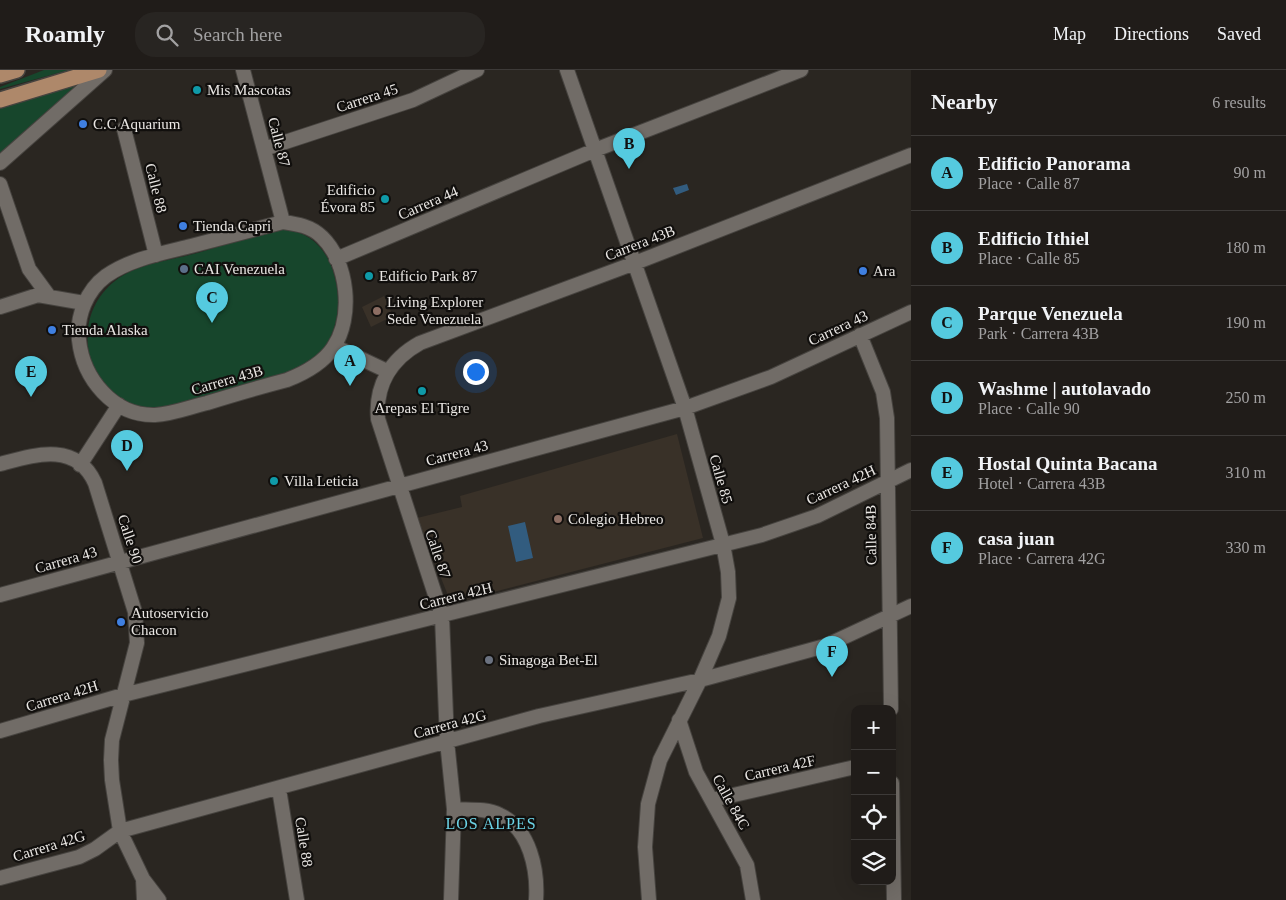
<!DOCTYPE html>
<meta charset="utf-8">
<style>
body{margin:0;font-family:Georgia,serif;background:#282522;color:#f1f3f6}
.controls{position:absolute;right:15px;bottom:15px;display:grid;overflow:hidden;border-radius:10px;box-shadow:0 5px 20px #0002}
.controls button{width:45px;height:45px;display:grid;place-items:center;padding:0;border:0;border-bottom:1px solid #3d3a38;background:#201c19;color:#f1f3f6;font:25px sans-serif}
.you{position:absolute;left:475px;top:301px;width:18px;height:18px;margin:-12px;border:4px solid #fff;border-radius:50%;background:#1a73e8;box-shadow:0 0 0 8px #1a73e833}
.badge{display:grid;place-items:center;width:32px;height:32px;border-radius:50%;background:#55cadf;color:#111;font-size:16px;font-weight:700}
.pin{position:absolute;translate:-50% -41px;filter:drop-shadow(0 1px 2px #0008)}
.pin::after{content:'';position:absolute;top:26px;width:18px;height:15px;background:inherit;clip-path:polygon(0 0,100% 0,50% 100%)}
.list{margin:0;padding:0;list-style:none}
h2{display:flex;justify-content:space-between;align-items:center;height:65px;margin:0;padding:0 20px;font-size:21px}
h2 small{font-size:16px;font-weight:400;color:#a2a1a2}
.list li{display:grid;grid-template-columns:32px 1fr auto;gap:15px;align-items:center;box-sizing:border-box;height:75px;padding:0 20px;border-top:1px solid #3d3a38}
.list b{display:block;font-size:19px;white-space:nowrap}
.list p{margin:0;font-size:16px;white-space:nowrap;color:#a2a1a2}
.list em{font-size:16px;font-style:normal;color:#a2a1a2}
.icon{flex:none;width:28px;height:28px;fill:none;stroke:currentColor;stroke-width:2;stroke-linecap:round;stroke-linejoin:round}
.map{position:relative;flex:none;width:911px;height:830px;overflow:hidden}
header{display:flex;align-items:center;gap:30px;box-sizing:border-box;height:70px;padding:0 25px;background:#201c19;border-bottom:1px solid #3d3a38}
header strong{font-size:24px}
nav{display:flex;gap:28px;margin-inline-start:auto;font-size:18px}
.search{width:350px;height:45px;background:#282522;display:flex;align-items:center;gap:12px;box-sizing:border-box;padding:0 18px;border-radius:20px;color:#a2a1a2;font-size:19px}
main{display:flex}
aside{flex:1;background:#201c19}
.map>svg:first-child{display:block}
.built{fill:#393128}
.green{fill:#17462c}
.water{fill:#325c7f}
.lines{fill:none;stroke-linecap:round;stroke-linejoin:round}
.minor-casing{stroke:#46433f;stroke-width:16}
.major-casing{stroke:#46433f;stroke-width:18}
.minor{stroke:#716c67;stroke-width:14}
.major{stroke:#ae886a;stroke-width:15}
.culture-dot{fill:#0f9aa8;stroke:#110f0d;stroke-width:2}
.shop-dot{fill:#3f7fe0;stroke:#110f0d;stroke-width:2}
.service-dot{fill:#5c6f8a;stroke:#110f0d;stroke-width:2}
.education-dot{fill:#8d6e63;stroke:#110f0d;stroke-width:2}
.worship-dot{fill:#6b7280;stroke:#110f0d;stroke-width:2}
.labels{text-anchor:middle;stroke-width:4.5;stroke-linejoin:round;paint-order:stroke}
.poi-label{font-size:15px;fill:#eae7e4;stroke:#110f0d;text-anchor:start}
.street-label{font-size:15px;fill:#eae7e4;stroke:#110f0d}
.neighbourhood-label{font-size:16px;letter-spacing:1px;fill:#6cd4e7;stroke:#110f0d}
</style>
<header>
<strong>Roamly</strong>
<div class="search"><svg class="icon" aria-label="search" viewBox="0 0 24 24"><circle cx="10" cy="10" r="6"/><path d="M15 15l6 6"/></svg>Search here</div>
<nav><a>Map</a><a>Directions</a><a>Saved</a></nav>
</header>
<main>
<div class="map">
<svg width="911" height="830" viewBox="0 0 911 830">
<rect width="100%" height="100%" fill="#2a2621"/>
<path class="built" d="M384,226L393,246L371,257L362,237Z
M677,364L703,468L451,533L417,448L462,437L460,426Z"/>
<path class="green" d="M44,0H69L0,19V17Z
M91,5L0,85V33Z
M285,159C310,163 325,177 333,201C346,241 334,285 293,303C276,310 256,313 238,318C214,324 190,332 165,337C93,349 60,254 115,211C137,193 174,190 201,182C229,174 256,164 285,159Z"/>
<path class="water" d="M687,114L689,120L676,125L673,118Z
M525,452L533,488L516,492L508,456Z"/>
<g class="lines">
<defs>
<path id="minor" d="M243,0L283,152
M567,0L685,338L723,474L728,502L729,528L719,566L700,610L660,690L648,734L645,777L649,830
M124,59L156,185
M264,79L413,30L477,0
M0,93L105,0
M0,114L29,199L48,225
M283,152C297,154 311,156 322,167C348,192 354,247 333,278C322,294 305,303 287,310C260,317 233,325 207,333C190,337 173,344 155,345C113,346 83,308 79,270C76,246 87,220 106,206C130,189 163,183 191,176C222,168 253,160 283,152Z
M336,189L595,80L801,0
M0,237L38,225L84,233
M860,265L883,322L887,348L891,639
M334,276L387,301
M0,394C34,385 76,371 95,413L135,542L137,573L112,670L111,690L112,710L120,761L143,809L144,830
M80,395L119,335
M0,525L685,338L771,307L911,242
M679,650L696,702L747,795L753,830
M0,661L123,625L762,465L817,446L911,400
M892,713L894,830
M279,719L297,830
M712,730L855,697
M454,739C469,740 486,738 500,745C530,759 538,800 536,830
M0,808L79,787L95,779L120,761L539,646L700,610L825,576L911,536
M143,809L159,830
M451,830L454,739L447,671L442,546L378,349C375,315 391,289 420,273L635,193L911,85"/>
<path id="major" d="M0,5L17,0
M0,30L99,0"/>
</defs>
<use href="#minor" class="minor-casing"/>
<use href="#major" class="major-casing"/>
<use href="#minor" class="minor"/>
<use href="#major" class="major"/>
</g>
<g class="culture-dot">
<circle cx="197" cy="20" r="5"/>
<circle cx="385" cy="129" r="5"/>
<circle cx="369" cy="206" r="5"/>
<circle cx="422" cy="321" r="5"/>
<circle cx="274" cy="411" r="5"/>
</g>
<g class="shop-dot">
<circle cx="83" cy="54" r="5"/>
<circle cx="183" cy="156" r="5"/>
<circle cx="863" cy="201" r="5"/>
<circle cx="52" cy="260" r="5"/>
<circle cx="121" cy="552" r="5"/>
</g>
<circle class="service-dot" cx="184" cy="199" r="5"/>
<g class="education-dot">
<circle cx="377" cy="241" r="5"/>
<circle cx="558" cy="449" r="5"/>
</g>
<circle class="worship-dot" cx="489" cy="590" r="5"/>
<g class="labels">
<g class="poi-label">
<text x="207" y="25">Mis Mascotas</text>
<text x="93" y="59">C.C Aquarium</text>
<text x="375" y="125" text-anchor="end">Edificio<tspan x="375" dy="17">Évora 85</tspan></text>
<text x="193" y="161">Tienda Capri</text>
<text x="194" y="204">CAI Venezuela</text>
<text x="873" y="206">Ara</text>
<text x="379" y="211">Edificio Park 87</text>
<text x="387" y="237">Living Explorer<tspan x="387" dy="17">Sede Venezuela</tspan></text>
<text x="62" y="265">Tienda Alaska</text>
<text x="422" y="343" text-anchor="middle">Arepas El Tigre</text>
<text x="284" y="416">Villa Leticia</text>
<text x="568" y="454">Colegio Hebreo</text>
<text x="131" y="548">Autoservicio<tspan x="131" dy="17">Chacon</tspan></text>
<text x="499" y="595">Sinagoga Bet-El</text>
</g>
<g class="street-label">
<text transform="translate(367 28) rotate(-18)" y="5">Carrera 45</text>
<text transform="translate(279 72) rotate(75)" y="5">Calle 87</text>
<text transform="translate(156 118) rotate(76)" y="5">Calle 88</text>
<text transform="translate(428 133) rotate(-23)" y="5">Carrera 44</text>
<text transform="translate(640 173) rotate(-21)" y="5">Carrera 43B</text>
<text transform="translate(838 258) rotate(-25)" y="5">Carrera 43</text>
<text transform="translate(227 310) rotate(-16)" y="5">Carrera 43B</text>
<text transform="translate(457 383) rotate(-15)" y="5">Carrera 43</text>
<text transform="translate(721 409) rotate(74)" y="5">Calle 85</text>
<text transform="translate(841 415) rotate(-25)" y="5">Carrera 42H</text>
<text transform="translate(871 465) rotate(-91)" y="5">Calle 84B</text>
<text transform="translate(130 469) rotate(72)" y="5">Calle 90</text>
<text transform="translate(438 484) rotate(71)" y="5">Calle 87</text>
<text transform="translate(66 490) rotate(-16)" y="5">Carrera 43</text>
<text transform="translate(456 526) rotate(-14)" y="5">Carrera 42H</text>
<text transform="translate(62 626) rotate(-17)" y="5">Carrera 42H</text>
<text transform="translate(450 654) rotate(-15)" y="5">Carrera 42G</text>
<text transform="translate(780 698) rotate(-13)" y="5">Carrera 42F</text>
<text transform="translate(731 732) rotate(61)" y="5">Calle 84C</text>
<text transform="translate(304 772) rotate(81)" y="5">Calle 88</text>
<text transform="translate(49 776) rotate(-17)" y="5">Carrera 42G</text>
</g>
<g class="neighbourhood-label">
<text x="491" y="759">LOS ALPES</text>
</g>
</g>
</svg>
<div class="controls">
<button>+</button>
<button>−</button>
<button><svg class="icon" aria-label="locate" viewBox="0 0 24 24"><circle cx="12" cy="12" r="6"/><path d="M12 2v4M12 18v4M2 12h4M18 12h4"/></svg></button>
<button><svg class="icon" aria-label="layers" viewBox="0 0 24 24"><path d="M12 4l9 5-9 5-9-5zM3 14l9 5 9-5"/></svg></button>
</div>
<div class="you"></div>
<div class="pin badge" style="left:350px;top:316px">A</div>
<div class="pin badge" style="left:629px;top:99px">B</div>
<div class="pin badge" style="left:212px;top:253px">C</div>
<div class="pin badge" style="left:127px;top:401px">D</div>
<div class="pin badge" style="left:31px;top:327px">E</div>
<div class="pin badge" style="left:832px;top:607px">F</div>
</div>
<aside>
<h2>Nearby<small>6 results</small></h2>
<ul class="list">
<li><span class="badge">A</span><div><b>Edificio Panorama</b><p>Place · Calle 87</p></div><em>90 m</em></li>
<li><span class="badge">B</span><div><b>Edificio Ithiel</b><p>Place · Calle 85</p></div><em>180 m</em></li>
<li><span class="badge">C</span><div><b>Parque Venezuela</b><p>Park · Carrera 43B</p></div><em>190 m</em></li>
<li><span class="badge">D</span><div><b>Washme | autolavado</b><p>Place · Calle 90</p></div><em>250 m</em></li>
<li><span class="badge">E</span><div><b>Hostal Quinta Bacana</b><p>Hotel · Carrera 43B</p></div><em>310 m</em></li>
<li><span class="badge">F</span><div><b>casa juan</b><p>Place · Carrera 42G</p></div><em>330 m</em></li>
</ul>
</aside>
</main>
